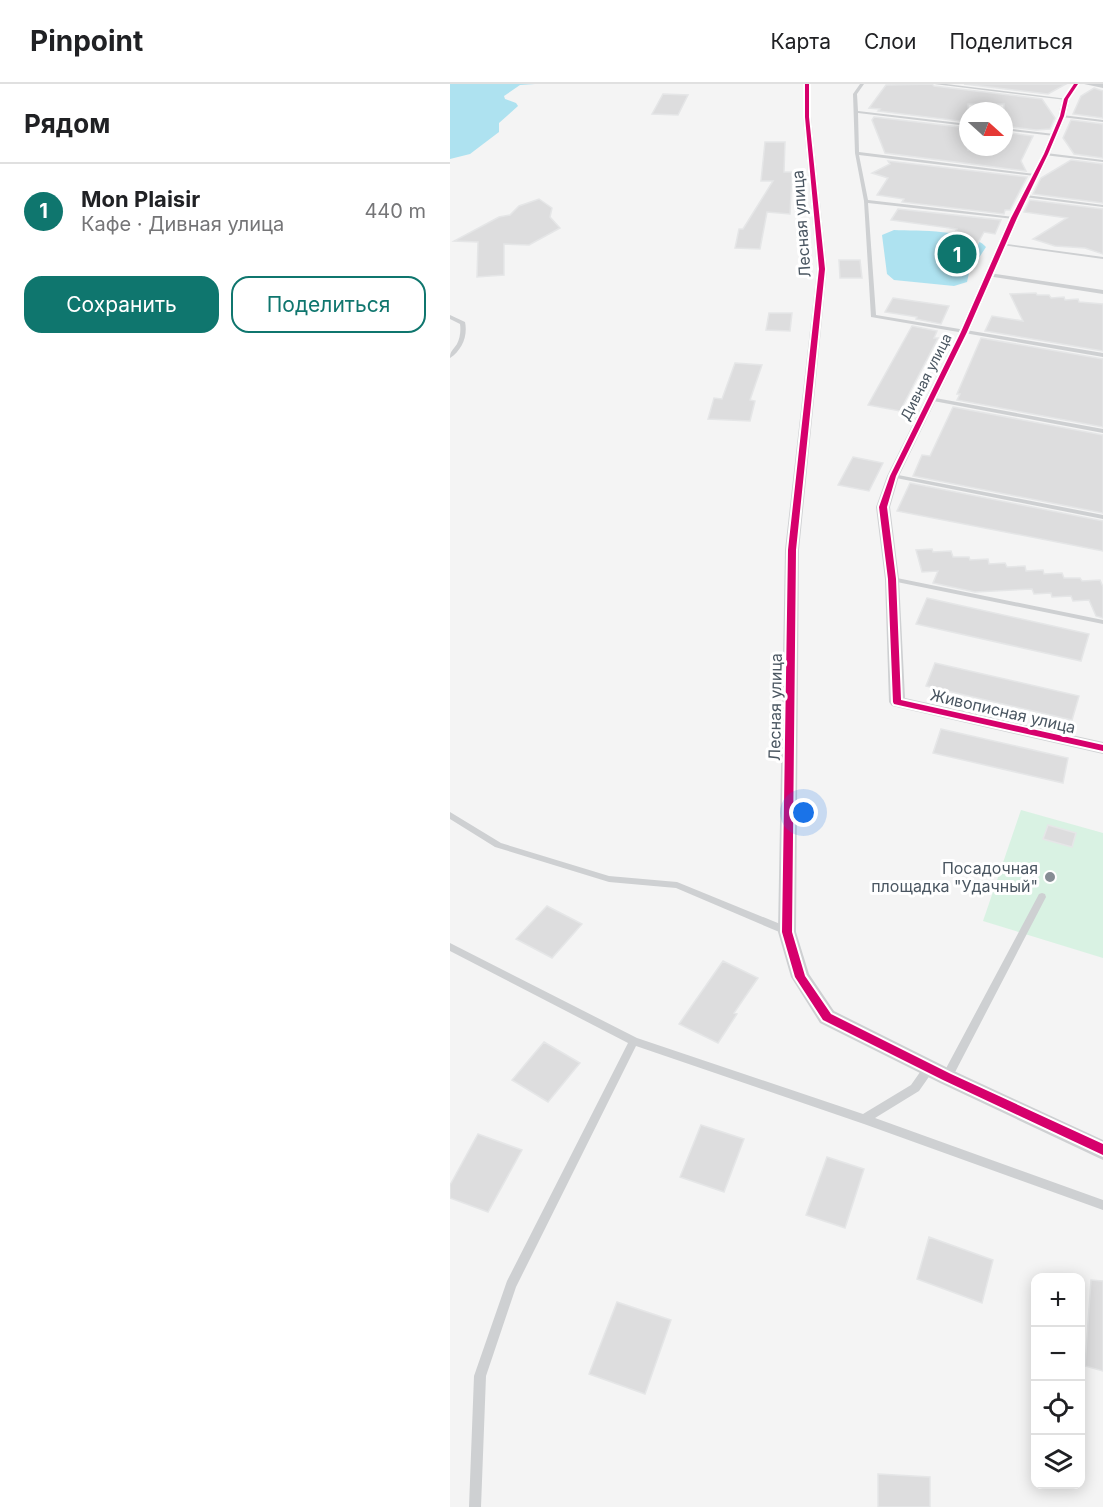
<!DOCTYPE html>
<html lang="ru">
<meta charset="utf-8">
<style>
body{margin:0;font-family:Inter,sans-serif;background:#f2f2f2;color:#202124}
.controls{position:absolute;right:18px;bottom:18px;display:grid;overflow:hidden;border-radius:12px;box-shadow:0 3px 15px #0003}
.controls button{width:54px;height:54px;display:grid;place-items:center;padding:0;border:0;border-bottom:2px solid #e0e0e0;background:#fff;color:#202124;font:30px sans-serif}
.compass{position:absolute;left:509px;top:18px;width:54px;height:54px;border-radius:50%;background:#fff;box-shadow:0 3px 15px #0003;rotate:111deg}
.you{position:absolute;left:354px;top:729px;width:21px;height:21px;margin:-15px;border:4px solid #fff;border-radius:50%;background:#1a73e8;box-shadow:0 0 0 9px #1a73e833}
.badge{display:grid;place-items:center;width:39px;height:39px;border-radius:50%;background:#0f766e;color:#fff;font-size:20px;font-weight:700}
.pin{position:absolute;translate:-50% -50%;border:3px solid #fff;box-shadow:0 2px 6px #0006}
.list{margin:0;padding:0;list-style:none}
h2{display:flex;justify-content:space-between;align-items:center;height:78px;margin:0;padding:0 24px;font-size:26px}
h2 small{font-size:20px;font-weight:400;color:#757577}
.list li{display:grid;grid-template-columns:39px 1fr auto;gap:18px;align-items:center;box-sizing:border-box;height:96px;padding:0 24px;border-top:2px solid #e0e0e0}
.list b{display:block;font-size:22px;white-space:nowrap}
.list p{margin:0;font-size:20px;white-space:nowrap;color:#757577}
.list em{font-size:20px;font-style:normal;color:#757577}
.actions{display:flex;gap:12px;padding:18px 24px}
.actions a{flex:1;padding:14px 0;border:2px solid #0f766e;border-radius:18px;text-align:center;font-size:21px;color:#0f766e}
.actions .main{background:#0f766e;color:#fff}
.icon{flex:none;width:33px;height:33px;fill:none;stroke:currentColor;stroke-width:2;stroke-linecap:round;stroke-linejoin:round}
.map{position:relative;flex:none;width:653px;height:1423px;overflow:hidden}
header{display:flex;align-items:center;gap:36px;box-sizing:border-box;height:84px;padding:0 30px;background:#fff;border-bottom:2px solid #e0e0e0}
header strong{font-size:28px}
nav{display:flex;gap:33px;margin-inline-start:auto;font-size:21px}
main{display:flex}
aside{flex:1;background:#fff}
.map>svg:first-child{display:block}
.green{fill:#d9f2e3}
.water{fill:#aee2f0}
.building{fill:#ddddde;stroke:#e5e6e7;stroke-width:1.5}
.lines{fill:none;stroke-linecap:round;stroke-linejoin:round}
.service{fill:#ced0d2;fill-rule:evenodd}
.minor{fill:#ced0d2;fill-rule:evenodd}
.cycleway-casing{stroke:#fff;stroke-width:4}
.cycleway{fill:#d6006c;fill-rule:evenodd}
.poi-dot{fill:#868d94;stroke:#fff;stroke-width:2}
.labels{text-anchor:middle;stroke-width:6;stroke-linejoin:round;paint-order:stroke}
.far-street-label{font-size:14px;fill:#4a5661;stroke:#fff}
.street-label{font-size:16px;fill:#4a5661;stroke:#fff}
.poi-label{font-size:16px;fill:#4a5661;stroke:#fff;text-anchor:end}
</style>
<header>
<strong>Pinpoint</strong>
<nav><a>Карта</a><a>Слои</a><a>Поделиться</a></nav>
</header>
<main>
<aside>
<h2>Рядом<small></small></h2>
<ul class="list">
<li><span class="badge">1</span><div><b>Mon Plaisir</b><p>Кафе · Дивная улица</p></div><em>440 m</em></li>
</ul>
<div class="actions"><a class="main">Сохранить</a><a>Поделиться</a></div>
</aside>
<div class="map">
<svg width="653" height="1423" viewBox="0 0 653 1423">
<rect width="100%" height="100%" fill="#f4f4f4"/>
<path class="green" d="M571,726L653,749V874L533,837Z"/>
<path class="water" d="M0,0H85L70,1L54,12L55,15L66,19L68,22L49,39V48L20,70L0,75Z
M444,146C468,147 520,145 536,163L519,189L517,198L504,202L444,196L437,190L432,151Z"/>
<path class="building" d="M482,0L484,2L592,15L605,34L600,45L586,46L554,42V20H518V38L428,27L430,25L419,24L436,1Z
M514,0H616L598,10Z
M644,4L653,7V34L623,30L631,12Z
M213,10L238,11L228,31L202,30Z
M424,33L518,44V66L554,65V48L583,52L571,77L576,87L435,69L422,36Z
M621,36L653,40V74L624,70L613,54Z
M315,58H335L334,88H342L340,130L317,128L310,165L285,164L289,145H293L323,97H311Z
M621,76L653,80V119L583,110L591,94Z
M438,77L577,93L560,126H555L554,130L452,118L454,115L427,111L438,94L422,89L440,80Z
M89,115L102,124L100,133L110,144L79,161L54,160V191L27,193L28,158L4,157L49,133L60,131L69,122Z
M580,116L653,125V170L635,164L605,162L583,155L617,134L574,128Z
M448,125L551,136L545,150L534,148L518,178L490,173L507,145L441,136Z
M389,176H410L412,194H390Z
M586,209L587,211H599L601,214L614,213L615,216L628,215L629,218L653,220V267L535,247L542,232L573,237L560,210Z
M443,214L499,222L491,240L466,235L467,233L435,228Z
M319,229H342L340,247L316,246Z
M462,242L487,247L484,254H488L450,327L418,321Z
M531,254L653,275V343L507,316L510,310H507Z
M285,279L312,281L300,316L305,317L300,337L258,335L264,314L272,315Z
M503,323L653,351V429L463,392L472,371L480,372Z
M403,373L433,379L419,407L388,401Z
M460,399L653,437V467L447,427Z
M482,465L483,468L501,467L503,473H519L520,476L538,475L539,480L555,479L557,483L575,482L576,487L593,486L594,490L612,489L614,494H630L632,497L650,496L653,503V534L646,532L639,516L623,517L621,512L602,513L601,509L584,510L582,505L525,508L483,499L488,487L472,488L466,466Z
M477,514L639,550L631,577L466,540Z
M485,579L629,612L622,636L476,602Z
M491,645L618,674L613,699L483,669Z
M598,741L626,749L622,763L593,755Z
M97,822L132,840L102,874L66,855Z
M273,877L308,894L284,929L287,930L268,959L229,940Z
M94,958L130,979L98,1018L62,996Z
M251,1041L294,1055L274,1108L230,1093Z
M28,1050L72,1066L38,1128L0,1114V1101Z
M377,1073L414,1085L395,1144L356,1131Z
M479,1153L543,1176L532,1219L467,1195Z
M641,1196L653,1197V1287L635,1282Z
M167,1218L221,1236L195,1310L139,1290Z
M428,1390L480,1393V1423H428Z"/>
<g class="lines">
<path class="service" d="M410,0H414L407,10L408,27L518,40V42L408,29L409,68L585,90L587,91L585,92L409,71L418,116L564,133L566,134L564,135L418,119L426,231L653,269V273L421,233L414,117L405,69L403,10Z
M484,0H496L618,15L616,16Z
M612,31L653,36V38L611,33Z
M554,44L604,50L606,51L604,52L554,46Z
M596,69L653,76V78L594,71V69Z
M576,111L653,121V123L574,113V111Z
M550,159L653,173V175L552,161L550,160Z
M539,189L653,206V210L537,192L536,191Z
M0,231L15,238C18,252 12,266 0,274C0,267 3,266 7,260C10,254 11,247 10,240L0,235Z
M480,313L653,345V349L478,316V314Z
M443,390L653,431V435L441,393V391Z
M440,493H442L653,536V540L442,497H440Z
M0,728L51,759L159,792L227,798L340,844L342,847L340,850L337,851L334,850L226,804L159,798L45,763L0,735Z
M592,809L595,810L596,813L501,996L497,997L493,996L492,993L493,990L589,810Z
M0,859L187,954L413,1030L461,1001L475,981L479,980L483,981L484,984L483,987L469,1007L425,1034L653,1116V1126L414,1040L186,962L66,1203L36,1292L31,1423H19L24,1292L57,1197L178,959L0,867Z"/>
<path class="minor" d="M353,0H361V33L377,185L349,466L346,848L359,890L384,927L504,987L653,1056V1076L490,999L370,939L341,893L328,848L335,466L367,185L353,33Z
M622,0H630L620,15L616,32L600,70L569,134L519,248L449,392L440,423L449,495L455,614L653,658V670L442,622L439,618L435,495L426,423L437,392L509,248L559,134L592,70L608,32L612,15Z
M634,0H653V4Z"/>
<defs>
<path id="cycleway" d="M355,0H359V33L375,185L346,466L342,848L355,892L381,930L501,990L653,1060V1071L493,996L373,936L345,893L332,848L338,466L369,185L355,33Z
M624,0H628L618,15L614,32L598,70L567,134L517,248L446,392L437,423L446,495L451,616L653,661V667L444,620L443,618L438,495L429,423L440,392L511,248L561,134L594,70L610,32L614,15Z"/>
</defs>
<use href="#cycleway" class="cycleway-casing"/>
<use href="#cycleway" class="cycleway"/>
</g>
<circle class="poi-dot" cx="600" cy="793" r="6"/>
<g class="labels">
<g class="far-street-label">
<text transform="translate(476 293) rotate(-63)" y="5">Дивная улица</text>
</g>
<g class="street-label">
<text transform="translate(351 140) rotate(-94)" y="6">Лесная улица</text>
<text transform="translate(325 623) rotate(-89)" y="6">Лесная улица</text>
<text transform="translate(553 627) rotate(13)" y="6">Живописная улица</text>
</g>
<g class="poi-label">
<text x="588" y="790">Посадочная<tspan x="588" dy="18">площадка "Удачный"</tspan></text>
</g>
</g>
</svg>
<div class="controls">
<button>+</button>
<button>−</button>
<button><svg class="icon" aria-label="locate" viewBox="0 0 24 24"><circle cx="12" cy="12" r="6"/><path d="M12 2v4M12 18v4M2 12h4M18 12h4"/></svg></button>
<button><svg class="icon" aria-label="layers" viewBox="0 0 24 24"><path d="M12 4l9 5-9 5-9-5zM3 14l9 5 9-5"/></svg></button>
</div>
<svg class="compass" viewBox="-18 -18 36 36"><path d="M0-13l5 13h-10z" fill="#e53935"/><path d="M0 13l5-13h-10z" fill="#757577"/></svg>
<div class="you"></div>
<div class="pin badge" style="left:507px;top:170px">1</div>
</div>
</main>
